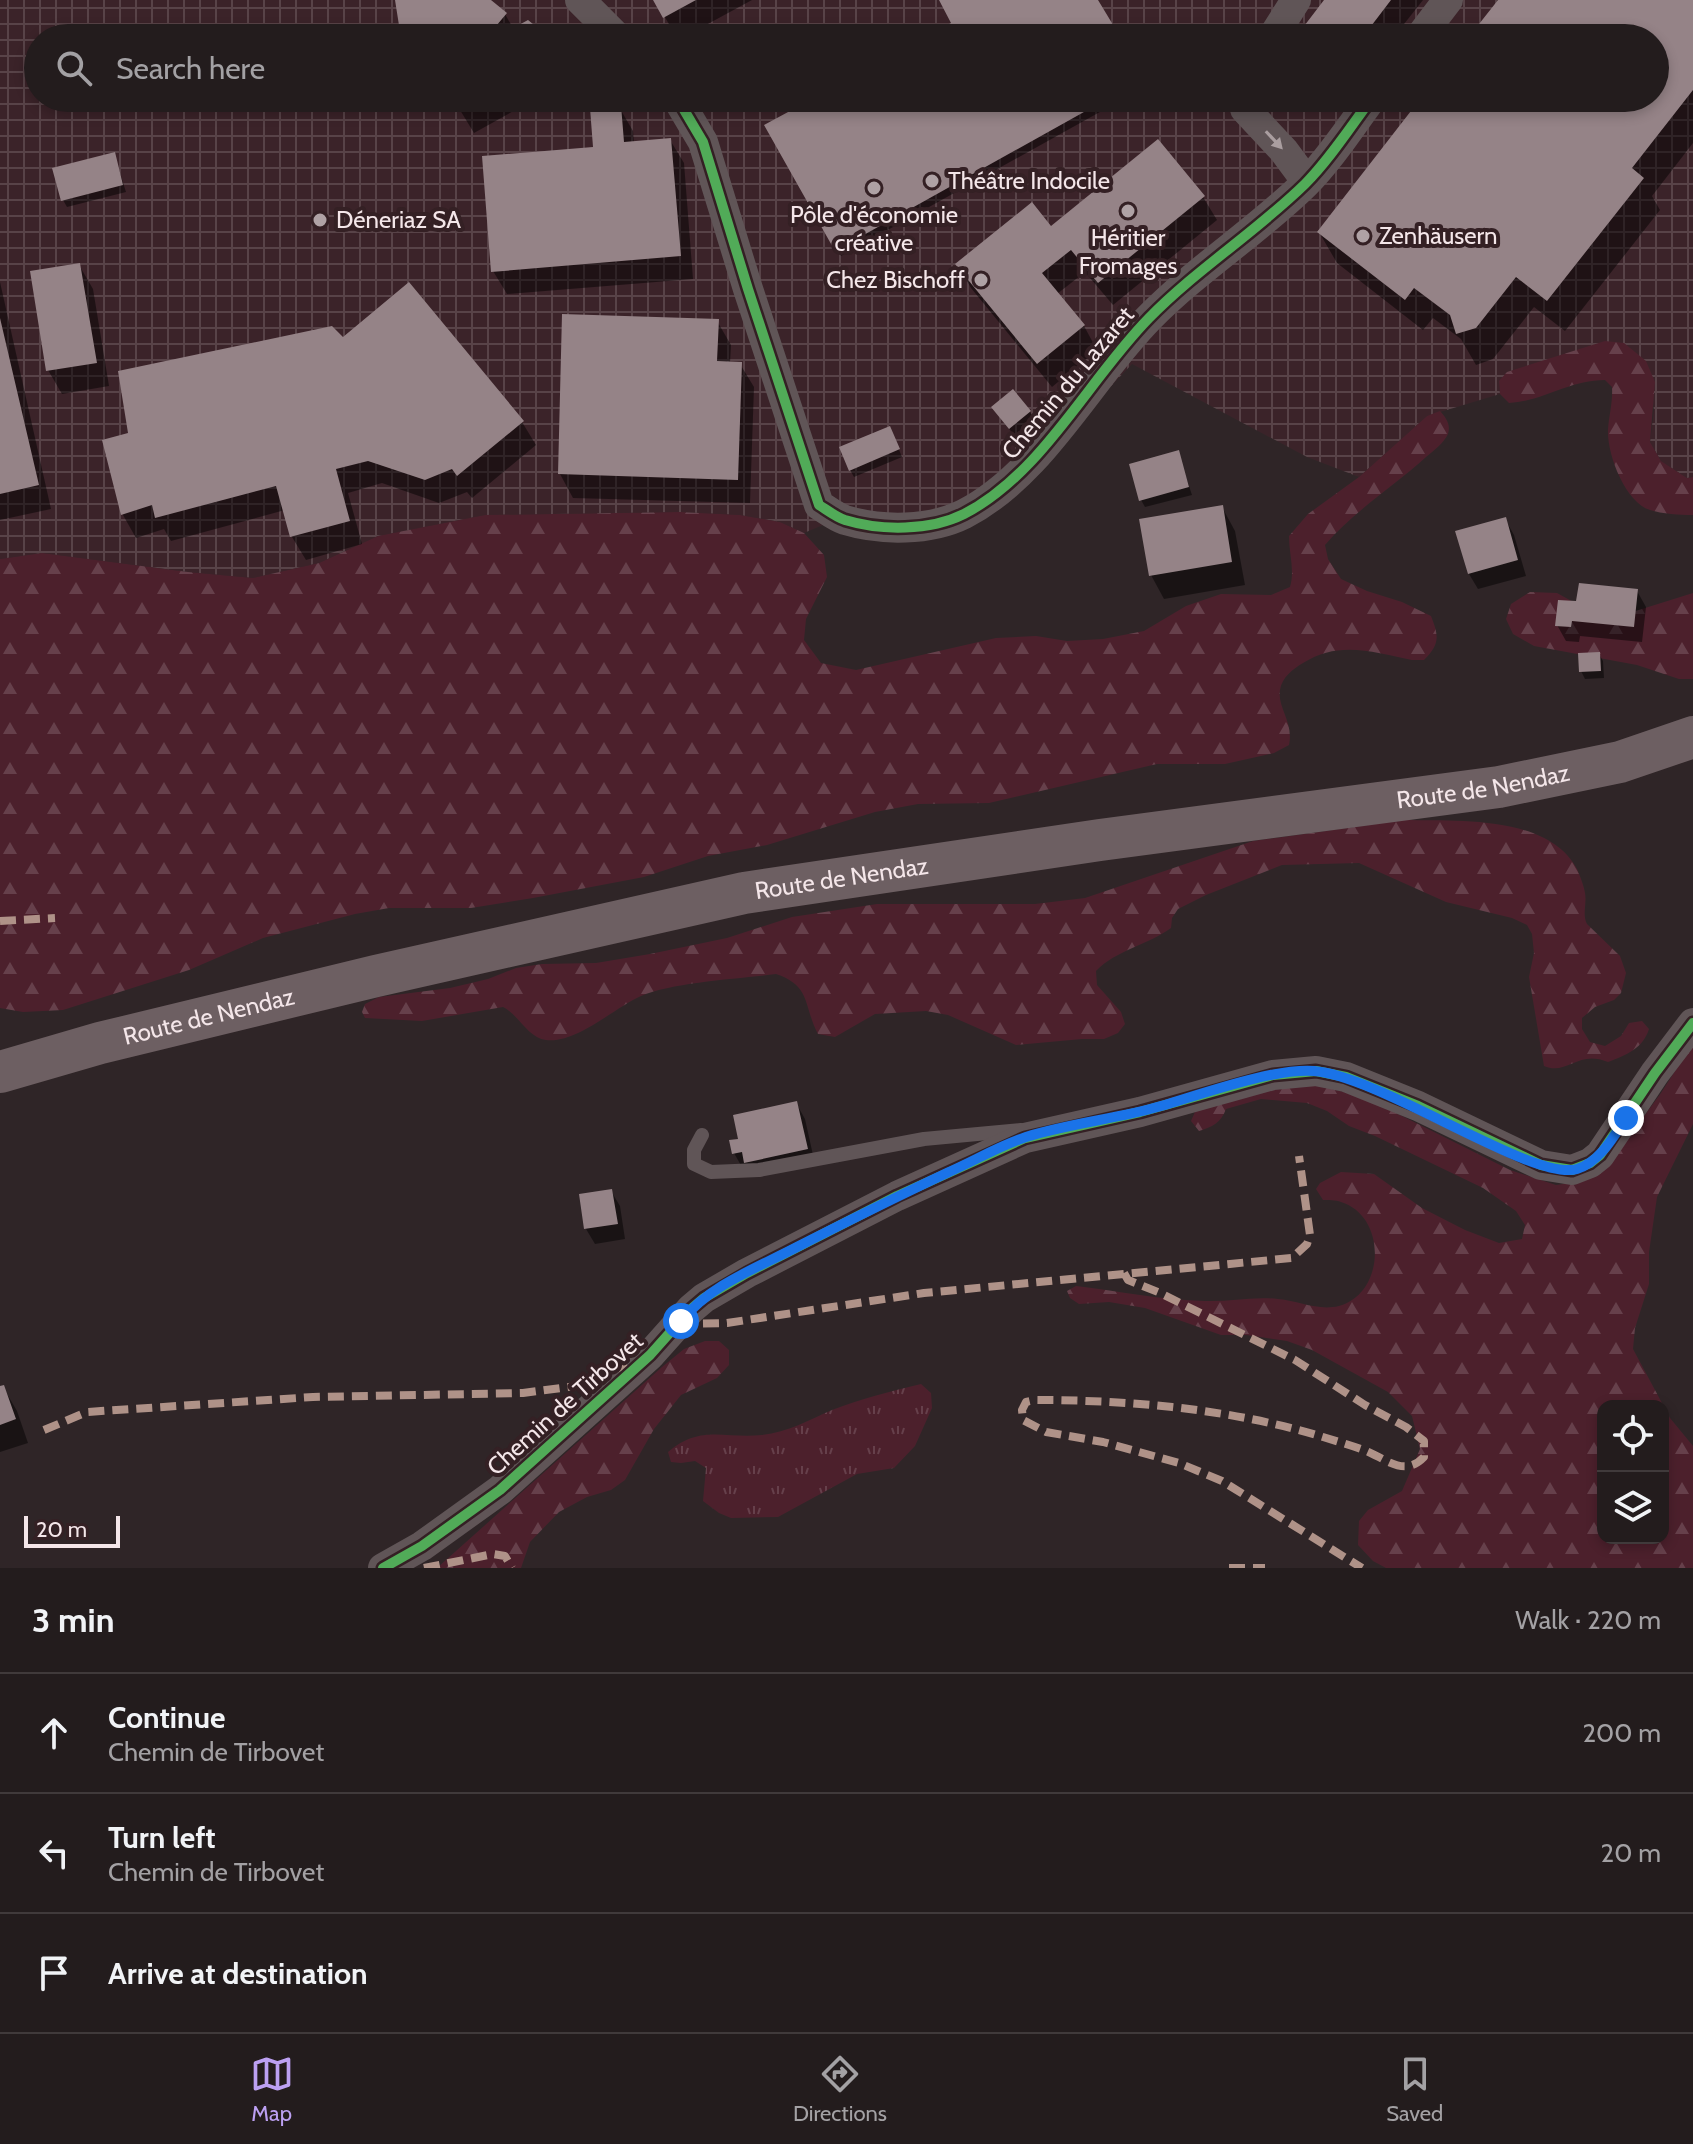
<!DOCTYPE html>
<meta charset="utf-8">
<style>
body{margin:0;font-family:Cabin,sans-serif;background:#2f292a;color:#f1f3f6}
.controls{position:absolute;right:24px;bottom:24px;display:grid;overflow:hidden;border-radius:16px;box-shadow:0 4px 12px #0003}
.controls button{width:72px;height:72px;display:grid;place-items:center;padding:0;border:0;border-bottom:2px solid #403a3b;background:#231c1d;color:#f1f3f6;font:40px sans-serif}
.scale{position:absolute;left:24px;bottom:20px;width:96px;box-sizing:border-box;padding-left:8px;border:4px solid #f4e6e9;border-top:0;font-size:22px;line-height:28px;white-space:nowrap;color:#f4e6e9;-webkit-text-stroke:6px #342024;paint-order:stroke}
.stop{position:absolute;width:24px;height:24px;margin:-18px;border:6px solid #1a73e8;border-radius:50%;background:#fff}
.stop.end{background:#1a73e8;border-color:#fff;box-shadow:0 2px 8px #0008}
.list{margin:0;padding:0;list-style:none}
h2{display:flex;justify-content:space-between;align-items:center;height:104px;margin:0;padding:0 32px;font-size:34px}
h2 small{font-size:26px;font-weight:400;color:#a3a1a4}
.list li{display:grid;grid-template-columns:52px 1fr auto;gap:24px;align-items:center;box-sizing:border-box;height:120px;padding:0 32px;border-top:2px solid #403a3b}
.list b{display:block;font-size:30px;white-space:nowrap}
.list p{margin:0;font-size:26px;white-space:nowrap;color:#a3a1a4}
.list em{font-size:26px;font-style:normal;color:#a3a1a4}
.icon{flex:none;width:44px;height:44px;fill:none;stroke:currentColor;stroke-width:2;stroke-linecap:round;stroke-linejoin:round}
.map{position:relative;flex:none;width:1693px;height:1568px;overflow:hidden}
.search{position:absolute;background:#231c1d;box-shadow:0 4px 12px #0003;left:24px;right:24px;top:24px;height:88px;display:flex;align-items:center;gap:20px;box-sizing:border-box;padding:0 28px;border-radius:44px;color:#a3a1a4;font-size:30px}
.sheet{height:464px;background:#231c1d}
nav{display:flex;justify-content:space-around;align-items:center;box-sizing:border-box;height:112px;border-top:2px solid #403a3b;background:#231c1d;font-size:22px;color:#a3a1a4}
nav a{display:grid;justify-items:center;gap:4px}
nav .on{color:#bca0f2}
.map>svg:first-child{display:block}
.industrial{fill:url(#industrial-grid);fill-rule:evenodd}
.grass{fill:url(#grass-tufts)}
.forest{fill:url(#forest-firs);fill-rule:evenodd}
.shadow{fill:#0007}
.building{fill:#958387}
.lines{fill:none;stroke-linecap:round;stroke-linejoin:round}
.lane{stroke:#605557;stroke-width:14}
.street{stroke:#605557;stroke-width:30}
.secondary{stroke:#6d5f62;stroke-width:42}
.quiet{stroke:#af9288;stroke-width:8;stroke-dasharray:16 8;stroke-linecap:butt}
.cycleway-casing{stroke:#342024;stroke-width:15}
.cycleway{stroke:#51ab58;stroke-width:10}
.oneway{fill:#aa9ea0}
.route{stroke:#1a73e8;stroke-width:10}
.poi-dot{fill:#afa2a5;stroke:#342024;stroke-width:3}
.labels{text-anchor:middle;stroke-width:8;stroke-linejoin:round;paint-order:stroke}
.poi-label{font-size:24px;fill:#f4e6e9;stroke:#342024;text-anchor:start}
.street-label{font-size:24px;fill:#f4e6e9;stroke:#342024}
</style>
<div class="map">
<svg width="1693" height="1568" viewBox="0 0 1693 1568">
<defs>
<pattern id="industrial-grid" width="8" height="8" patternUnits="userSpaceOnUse" patternTransform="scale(2)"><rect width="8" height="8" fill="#3b2329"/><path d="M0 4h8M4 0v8" fill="none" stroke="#584348"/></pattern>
<pattern id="grass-tufts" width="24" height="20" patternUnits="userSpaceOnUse" patternTransform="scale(2)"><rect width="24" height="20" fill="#4c202c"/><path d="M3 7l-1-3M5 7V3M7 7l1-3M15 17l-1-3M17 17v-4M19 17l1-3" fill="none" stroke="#66404b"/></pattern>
<pattern id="forest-firs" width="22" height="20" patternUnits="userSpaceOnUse" patternTransform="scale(2)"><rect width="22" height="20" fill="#4c202c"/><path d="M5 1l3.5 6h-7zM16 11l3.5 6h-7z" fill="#66404b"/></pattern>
</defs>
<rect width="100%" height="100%" fill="#2f2527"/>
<path class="industrial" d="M0,0H1693V477L1687,478L1661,461L1650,442L1654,410L1646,361L1499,381L1500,394L1427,416L1359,477L1307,457L1132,364L1003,500L823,525L804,533L780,522L740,515L680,512L485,515L378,536L319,563L253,578L188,572L42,553L0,559ZM38,38H1655V98H38Z"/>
<path class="grass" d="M921,1384L931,1393L932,1408L915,1446L894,1468L857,1474L778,1517L731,1518L719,1513L703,1501L706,1468L695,1461L681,1463L671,1462L668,1452C701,1424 724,1439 762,1435C788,1432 809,1420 832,1410C861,1399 891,1391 921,1384Z"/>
<path class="forest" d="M1605,341L1624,343L1646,361L1655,382L1650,442L1661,461L1687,478L1693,477V515C1680,515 1662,514 1650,510C1625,502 1607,454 1608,430C1609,415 1613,402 1612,387L1605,380C1569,380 1544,401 1509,403L1500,394L1499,381L1507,372Z
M1440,411C1446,418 1451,424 1448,434C1444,443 1433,451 1426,457C1393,487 1354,511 1325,545L1328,559L1341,579L1367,591L1402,602L1431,616C1439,636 1440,644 1424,660H1412C1373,652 1339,640 1303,663C1293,669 1282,677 1280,690C1277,708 1294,722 1289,745L1274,753L1225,764H1157L989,803L918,804L875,812L767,845L708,856L644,877L533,898L471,908H389L355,914L263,938L189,970L63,1010L23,1012L0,1008V559L42,553L188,572L253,578L319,563L378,536L485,515L680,512L740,515L780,522L804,533L824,555L827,577L806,619L804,640L821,663L856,670L996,638L1036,636L1067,641L1103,639L1144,631L1186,606L1221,594L1271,595L1290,587C1295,570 1289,554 1289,536L1308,514L1359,477L1427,416Z
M1530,592L1557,593L1586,609L1626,614L1693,593V679H1679L1637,665L1534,646L1513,634L1506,619L1511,604Z
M1404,820C1458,821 1548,815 1577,869C1580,876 1584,886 1585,893C1587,904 1582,914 1587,924L1620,956L1626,973L1621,993L1614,1000L1595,1007L1582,1018V1029L1590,1042L1605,1046L1621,1036L1629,1023L1642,1021L1649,1029C1643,1048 1627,1055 1608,1062C1578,1049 1567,1076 1544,1066L1529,977L1534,953L1532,934L1527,925L1512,918L1446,902L1359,863L1282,865L1206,895L1178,909L1172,918L1171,928C1148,945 1116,950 1096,971L1097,985L1121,1012L1125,1024L1118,1033L1104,1039H1082L1016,1045L948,1015L926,1011L875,1014L835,1037L818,1034C803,1006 812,986 776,974C738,979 673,982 641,996C614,1008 576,1044 546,1040C528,1038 519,1015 503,1007L422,1021L365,1018L362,1012L365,1004L379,997L450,988L488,979L516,968L542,964L596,963L650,954L727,938L792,917L877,904H1035L1085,898L1253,841Z
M1693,1043V1124L1657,1197L1649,1252V1284L1635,1328L1633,1349L1670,1418L1693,1446V1568H1386L1373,1561L1358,1545L1359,1521L1368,1510L1402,1491L1420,1449L1412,1416L1388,1392L1312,1350L1287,1341L1246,1335H1221L1145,1308L1109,1302L1079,1304L1070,1298L1067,1291L1076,1286C1118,1291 1162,1300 1205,1301C1229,1302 1253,1296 1278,1299C1299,1301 1318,1311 1339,1306C1386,1293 1387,1216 1341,1202C1336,1200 1328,1200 1323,1200L1316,1189L1320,1183L1341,1172L1374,1174L1422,1208L1465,1230L1499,1243L1522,1239L1525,1225L1516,1211L1483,1188L1375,1136L1349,1126L1327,1111L1307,1103L1261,1099L1226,1109C1221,1123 1212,1127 1199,1131L1191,1121L1199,1103L1292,1079L1364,1097L1510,1170L1556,1185L1578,1182L1627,1139L1661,1093ZM1603,1406H1663V1538H1603Z
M705,1341H719L729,1350V1365L717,1378L681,1395L654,1429L625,1480L611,1490L587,1497L559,1512L530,1542L521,1568H437L662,1367L684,1349Z"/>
<path class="shadow" d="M397,0H488L505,14L514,30L546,38H403Z
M655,0H752L682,38H677Z
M1327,0H1423L1393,38H1297Z
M1500,0H1693V143L1652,196L1660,210L1565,331L1534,307L1493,359L1476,365L1461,339L1433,318L1423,330L1337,263L1319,232L1424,98H1655V38H1471Z
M458,98H537L474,133L460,110Z
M818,98H1125L841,256L767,126Z
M1334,98H1346L1342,104Z
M619,107L633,131L634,143L670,140L684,163L693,279L507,294L493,271L595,149Z
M114,154L126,192L67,207L63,200Z
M1203,197L1217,220L1113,305L1085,272L1057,294L1084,326L1097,350L1052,387L971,288L958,265Z
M79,265L93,289L109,386L62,394L48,370Z
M0,282L51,509L0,520Z
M717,321L731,345L730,363L740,364L754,387L750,503L573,498L560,474Z
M342,340L522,422L536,445L472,498L467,492L439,503L382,483L348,493L362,544L306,560L292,537L285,510L171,541L164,529L136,538L123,515L104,442L130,434Z
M1030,412L1034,419L1014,435L998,415Z
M893,435L902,457L854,477L850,470Z
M1178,453L1192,495L1145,507L1141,500Z
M1222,507L1235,531L1245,585L1164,599L1151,575Z
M1505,519L1514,535L1526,576L1478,589L1469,574Z
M1637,591L1646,607L1642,642L1580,636L1579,642L1566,641L1557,625L1578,603Z
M1599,654L1603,661L1604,678L1585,679L1581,671Z
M796,1103L805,1119L815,1164L755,1177L749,1167L743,1169L734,1153L740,1140Z
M611,1191L620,1206L625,1239L595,1244L586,1229Z
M3,1387L17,1411L28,1443L0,1452V1389Z"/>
<path class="building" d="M395,0H491L507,13L486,38H401Z
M653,0H696L663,18Z
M939,0H1098L1121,38H924L951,23Z
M1324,0H1391L1362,38H1295Z
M1498,0H1693V90L1632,168L1644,178L1547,301L1516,277L1476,328L1456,334L1450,315L1414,288L1405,300L1317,232L1421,98H1655V38H1468Z
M528,20L550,38H495Z
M456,98H482L458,111Z
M814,98H1109L835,251L764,125Z
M621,105L624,142L671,138L681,256L491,272L482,156L593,147L590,108Z
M1158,139L1205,196L1098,283L1071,250L1042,273L1085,325L1037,364L955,264L1032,202L1051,226Z
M115,152L123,185L61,201L52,168Z
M80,263L97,363L46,371L30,271Z
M409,282L524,421L457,476L452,469L425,480L368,461L336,469L350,521L290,537L276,486L155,518L152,505L121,515L102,440L128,433L118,371L332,326L343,337Z
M562,314L719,319L717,361L742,362L738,480L558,474Z
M0,318L39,485L0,494Z
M1013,389L1031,411L1009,429L991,407Z
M890,426L900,449L849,471L839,447Z
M1179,450L1189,487L1139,501L1129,464Z
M1223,505L1232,562L1149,576L1139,519Z
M1506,517L1518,560L1468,574L1455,531Z
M1579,583L1638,589L1634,627L1572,621L1571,627L1555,626L1558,600L1576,601Z
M1600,652L1601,671L1579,672L1578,653Z
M797,1101L808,1149L744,1163L742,1152L732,1154L729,1140L738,1139L733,1115Z
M612,1189L618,1224L584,1229L579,1194Z
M4,1385L16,1419L0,1425V1386Z"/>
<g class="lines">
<path class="lane" d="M702,1135L694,1150V1164L711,1172L759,1170L924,1139L1021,1130"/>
<path class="street" d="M580,0L618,38
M1272,38L1296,0
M1419,38L1448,0
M677,98L703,142L748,289L819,505C827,510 836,517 845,520C881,531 930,531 964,514C1042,474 1088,380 1149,318C1197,269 1256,232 1305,184C1330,159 1351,126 1372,98
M1243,98L1245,109L1284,151L1307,182
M383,1568L422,1546L500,1490L650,1355L691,1309L704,1298L747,1273L897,1196L1025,1138L1140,1112L1273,1075L1316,1071L1346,1077L1418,1106L1541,1165L1572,1170L1590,1163L1600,1155L1655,1073L1693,1023"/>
<path class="secondary" id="s1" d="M0,1072L100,1043L376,976L744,893L1100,840L1499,787L1620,762L1693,737"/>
<path class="quiet" d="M0,921L55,918
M1124,1273L1128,1280L1158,1292L1295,1360L1365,1405L1406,1427L1424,1441V1457C1404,1478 1385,1458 1364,1450C1350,1445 1336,1441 1323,1437C1232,1409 1130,1400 1035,1400L1026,1402L1022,1410L1023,1420L1046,1432L1103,1442L1179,1463L1222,1481L1362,1568
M679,1324L727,1323L924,1293L1292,1258L1307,1244L1310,1235L1299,1156
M44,1430L87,1412L313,1397L523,1393L576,1386L628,1364L632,1367
M424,1568L493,1554L505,1556L512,1568
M1229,1568H1265"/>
<defs>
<path id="cycleway" d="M677,98L703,142L748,289L819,505C827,510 836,517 845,520C881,531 930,531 964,514C1042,474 1088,380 1149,318C1197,269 1256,232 1305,184C1330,159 1351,126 1372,98
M383,1568L422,1546L500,1490L650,1355L691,1309L704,1298L747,1273L897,1196L1025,1138L1140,1112L1273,1075L1316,1071L1346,1077L1418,1106L1541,1165L1572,1170L1590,1163L1600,1155L1655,1073L1693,1023"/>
</defs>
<use href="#cycleway" class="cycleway-casing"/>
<use href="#cycleway" class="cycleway"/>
</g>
<defs><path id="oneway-solid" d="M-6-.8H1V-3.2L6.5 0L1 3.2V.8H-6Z" transform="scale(2)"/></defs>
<use class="oneway" href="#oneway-solid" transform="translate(1274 140) rotate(47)"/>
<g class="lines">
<path class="route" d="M681,1321C710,1285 757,1268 797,1247C848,1221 898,1196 949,1172C974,1161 999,1146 1026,1137C1070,1123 1117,1119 1161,1106C1202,1094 1273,1068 1314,1071C1381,1076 1533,1182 1577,1169C1600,1162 1614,1136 1626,1118"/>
</g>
<g class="poi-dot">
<circle cx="932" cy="181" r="8"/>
<circle cx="874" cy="188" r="8"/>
<circle cx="1128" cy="211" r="8"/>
<circle cx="320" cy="220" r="8"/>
<circle cx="1363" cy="236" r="8"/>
<circle cx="981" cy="280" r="8"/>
</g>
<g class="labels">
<g class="poi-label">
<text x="948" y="189">Théâtre Indocile</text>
<text x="874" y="223" text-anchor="middle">Pôle d'économie<tspan x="874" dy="28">créative</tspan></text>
<text x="336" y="228">Déneriaz SA</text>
<text x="1379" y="244">Zenhäusern</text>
<text x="1128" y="246" text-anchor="middle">Héritier<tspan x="1128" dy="28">Fromages</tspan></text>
<text x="965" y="288" text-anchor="end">Chez Bischoff</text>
</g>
<g class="street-label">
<text transform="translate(1068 383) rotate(-50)" y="8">Chemin du Lazaret</text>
<text dy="8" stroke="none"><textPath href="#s1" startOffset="1512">Route de Nendaz</textPath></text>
<text dy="8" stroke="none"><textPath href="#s1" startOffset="864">Route de Nendaz</textPath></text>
<text dy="8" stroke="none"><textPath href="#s1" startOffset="216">Route de Nendaz</textPath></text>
<text transform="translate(565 1404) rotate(-42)" y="8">Chemin de Tirbovet</text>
</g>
</g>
</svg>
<div class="controls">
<button><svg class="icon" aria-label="locate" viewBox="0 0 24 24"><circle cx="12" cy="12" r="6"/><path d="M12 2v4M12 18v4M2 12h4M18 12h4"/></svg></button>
<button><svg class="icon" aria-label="layers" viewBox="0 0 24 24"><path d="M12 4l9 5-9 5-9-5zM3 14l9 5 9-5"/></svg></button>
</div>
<div class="scale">20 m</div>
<div class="stop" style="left:681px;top:1321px"></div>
<div class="stop end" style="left:1626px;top:1118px"></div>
<div class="search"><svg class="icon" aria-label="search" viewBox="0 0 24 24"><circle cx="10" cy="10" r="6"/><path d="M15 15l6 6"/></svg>Search here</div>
</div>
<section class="sheet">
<h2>3 min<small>Walk · 220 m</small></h2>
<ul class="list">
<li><svg class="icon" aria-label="ahead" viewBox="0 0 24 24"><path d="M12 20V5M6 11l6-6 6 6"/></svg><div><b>Continue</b><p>Chemin de Tirbovet</p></div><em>200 m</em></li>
<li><svg class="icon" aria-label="left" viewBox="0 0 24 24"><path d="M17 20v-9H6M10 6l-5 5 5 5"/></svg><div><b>Turn left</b><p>Chemin de Tirbovet</p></div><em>20 m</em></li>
<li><svg class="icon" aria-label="arrive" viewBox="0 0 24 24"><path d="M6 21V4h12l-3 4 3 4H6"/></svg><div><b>Arrive at destination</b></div></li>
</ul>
</section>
<nav>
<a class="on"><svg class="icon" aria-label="map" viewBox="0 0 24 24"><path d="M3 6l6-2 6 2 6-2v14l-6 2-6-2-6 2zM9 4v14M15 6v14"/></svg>Map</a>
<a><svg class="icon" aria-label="directions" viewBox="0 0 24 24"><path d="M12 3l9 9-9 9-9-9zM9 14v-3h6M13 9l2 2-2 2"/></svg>Directions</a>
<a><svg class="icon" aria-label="saved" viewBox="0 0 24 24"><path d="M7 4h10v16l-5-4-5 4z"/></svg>Saved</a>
</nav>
